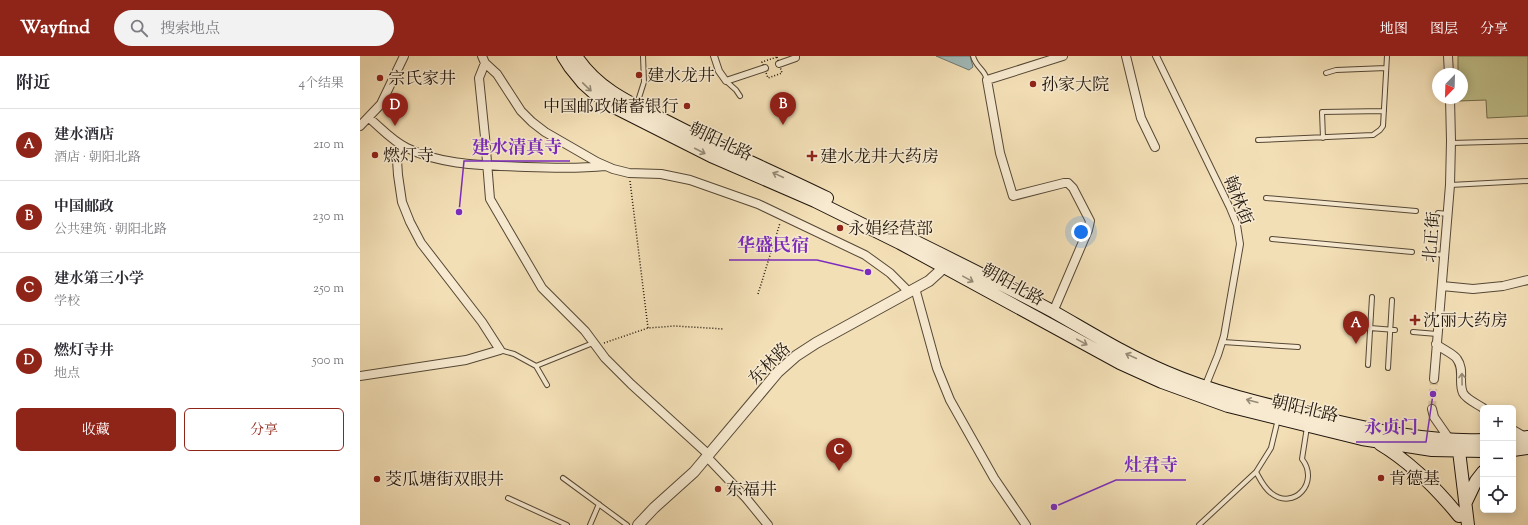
<!DOCTYPE html>
<html lang="zh">
<meta charset="utf-8">
<style>
body{margin:0;font-family:"Sorts Mill Goudy","Noto Serif SC",serif;background:#f2f2f3;color:#2b2b33}
.controls{position:absolute;right:12px;bottom:12px;display:grid;overflow:hidden;border-radius:6px;box-shadow:0 2px 10px #0003}
.controls button{width:36px;height:36px;display:grid;place-items:center;padding:0;border:0;border-bottom:1px solid #e1e1e2;background:#fff;color:#2b2b33;font:20px sans-serif}
.compass{position:absolute;left:1072px;top:12px;width:36px;height:36px;border-radius:50%;background:#fff;box-shadow:0 2px 10px #0003;rotate:203deg}
.you{position:absolute;left:721px;top:176px;width:14px;height:14px;margin:-10px;border:3px solid #fff;border-radius:50%;background:#1a73e8;box-shadow:0 0 0 6px #1a73e833}
.badge{display:grid;place-items:center;width:26px;height:26px;border-radius:50%;background:#8f2418;color:#fff;font-size:13px;font-weight:700}
.pin{position:absolute;translate:-50% -33px;filter:drop-shadow(0 1px 2px #0008)}
.pin::after{content:'';position:absolute;top:21px;width:14px;height:12px;background:inherit;clip-path:polygon(0 0,100% 0,50% 100%)}
.list{margin:0;padding:0;list-style:none}
h2{display:flex;justify-content:space-between;align-items:center;height:52px;margin:0;padding:0 16px;font-size:17px}
h2 small{font-size:13px;font-weight:400;color:#7c7c81}
.list li{display:grid;grid-template-columns:26px 1fr auto;gap:12px;align-items:center;box-sizing:border-box;height:72px;padding:0 16px;border-top:1px solid #e1e1e2}
.list b{display:block;font-size:15px;white-space:nowrap}
.list p{margin:0;font-size:13px;white-space:nowrap;color:#7c7c81}
.list em{font-size:13px;font-style:normal;color:#7c7c81}
.actions{display:flex;gap:8px;padding:12px 16px}
.actions a{flex:1;padding:9px 0;border:1px solid #8f2418;border-radius:6px;text-align:center;font-size:14px;color:#8f2418}
.actions .main{background:#8f2418;color:#fff}
.icon{flex:none;width:22px;height:22px;fill:none;stroke:currentColor;stroke-width:2;stroke-linecap:round;stroke-linejoin:round}
.map{position:relative;flex:none;width:1168px;height:469px;overflow:hidden}
header{display:flex;align-items:center;gap:24px;box-sizing:border-box;height:56px;padding:0 20px;background:#8f2418;color:#fff}
header strong{font-size:19px}
nav{display:flex;gap:22px;margin-inline-start:auto;font-size:14px}
.search{width:280px;height:36px;background:#f2f2f3;display:flex;align-items:center;gap:10px;box-sizing:border-box;padding:0 14px;border-radius:22px;color:#7c7c81;font-size:15px}
main{display:flex}
aside{flex:1;background:#fff}
.map>svg:first-child{display:block}
.green{fill:#c0c08a;stroke:#706b4b}
.water{fill:#a0bab8;stroke:#6d7873}
.lines{fill:none;stroke-linecap:round;stroke-linejoin:round}
.minor-tunnel{stroke:#d3c19c;stroke-width:8;stroke-dasharray:8 4;stroke-linecap:butt}
.service-casing{stroke:#554836;stroke-width:6}
.pedestrian-casing{stroke:#554836;stroke-width:8}
.minor-casing{stroke:#554836;stroke-width:10}
.tertiary-casing{stroke:#554836;stroke-width:12}
.secondary-casing{stroke:#20160c;stroke-width:14}
.path{stroke:#20160c;stroke-width:1.5;stroke-dasharray:1 2;stroke-linecap:butt}
.service{stroke:#f7ead0;stroke-width:4}
.pedestrian{stroke:#f7ead0;stroke-width:6}
.minor{stroke:#f7ead0;stroke-width:8}
.tertiary{stroke:#f7ead0;stroke-width:10}
.secondary{stroke:#f7ead0;stroke-width:12}
.oneway{stroke:#968b78}
.poi-dot{fill:#8f2418;stroke:#f7ead0;stroke-width:1.5}
.labels{text-anchor:middle;stroke-width:3;stroke-linejoin:round;paint-order:stroke}
.poi-label{font-size:17px;fill:#20160c;stroke:#f7ead0;text-anchor:start}
.street-label{font-size:17px;fill:#20160c;stroke:#f7ead0}
.leader{fill:none;stroke:#7b2cbf;stroke-width:1.5}
.callout-dot{fill:#7b2cbf;stroke:#f7ead0;stroke-width:1.5}
.callout-label{font-size:18px;text-anchor:middle;font-weight:bold;fill:#7b2cbf;stroke:#f7ead0;stroke-width:3;stroke-linejoin:round;paint-order:stroke}
</style>
<header>
<strong>Wayfind</strong>
<div class="search"><svg class="icon" aria-label="search" viewBox="0 0 24 24"><circle cx="10" cy="10" r="6"/><path d="M15 15l6 6"/></svg>搜索地点</div>
<nav><a>地图</a><a>图层</a><a>分享</a></nav>
</header>
<main>
<aside>
<h2>附近<small>4个结果</small></h2>
<ul class="list">
<li><span class="badge">A</span><div><b>建水酒店</b><p>酒店 · 朝阳北路</p></div><em>210 m</em></li>
<li><span class="badge">B</span><div><b>中国邮政</b><p>公共建筑 · 朝阳北路</p></div><em>230 m</em></li>
<li><span class="badge">C</span><div><b>建水第三小学</b><p>学校</p></div><em>250 m</em></li>
<li><span class="badge">D</span><div><b>燃灯寺井</b><p>地点</p></div><em>500 m</em></li>
</ul>
<div class="actions"><a class="main">收藏</a><a>分享</a></div>
</aside>
<div class="map">
<svg width="1168" height="469" viewBox="0 0 1168 469">
<rect width="100%" height="100%" fill="#f3dfb6"/>
<filter id="stains"><feTurbulence type="fractalNoise" baseFrequency=".005" numOctaves="4"/><feColorMatrix values="0 0 0 0 .2 0 0 0 0 .09 0 0 0 0 .02 0 0 0 .5 -.17"/></filter>
<radialGradient id="worn" r=".72"><stop offset=".6" stop-color="#630" stop-opacity="0"/><stop offset="1" stop-color="#630" stop-opacity=".3"/></radialGradient>
<path class="green" d="M1098,0H1168V60L1127,62L1126,44L1099,45V42H1102V18H1098Z"/>
<path class="water" d="M576,0H610L613,11L609,14Z"/>
<g class="lines">
<path class="minor-tunnel" d="M1072,353L1074,323"/>
<defs>
<path id="service" d="M613,0C616,12 625,13 627,24
M966,17L976,14L1026,12
M366,25L376,34L380,40
M277,48L284,26L283,0
M963,82L962,56L1024,55
M898,84L1013,79L1020,74L1023,70L1027,0
M1091,87L1168,85
M1090,129L1168,125
M906,142L1056,155
M1078,157L1088,158
M912,183L1052,196
M1074,198L1085,199
M1010,272L1035,274
M1053,276L1077,278
M863,286L938,291
M140,294L154,298L176,310L187,329
M1008,309L1012,241
M176,310L233,287
M1028,312L1032,244
M896,416C900,423 904,432 911,437C934,455 960,426 942,403L947,371
M203,422L267,469
M148,442L207,469
M230,469L239,448
M839,469L896,416L911,392L918,363"/>
<path id="pedestrian" d="M354,0L359,15L366,25L405,12
M796,0L870,152L877,169L880,188L864,280L858,299L845,331
M419,8L436,2V0"/>
<path id="minor" d="M122,0L125,7L137,18L161,55L172,66L185,76L237,106L253,113L269,117L301,118L330,124L398,148L505,199L530,217L549,236
M766,0L781,62L795,91
M1088,0L1089,18
M125,7L119,22L125,81L130,143L182,232L225,275L245,302L271,328L349,399
M9,62C21,72 32,85 47,92C83,110 126,109 166,111C192,112 218,113 245,110
M0,70L21,48L44,0
M1082,230L1113,233L1143,230L1168,224
M555,232L577,312L590,344L634,422L666,469
M693,256L728,174L730,165L728,161L713,132L708,127H704L653,140L640,97L627,24L703,0
M1076,288C1082,293 1094,298 1097,303C1105,314 1098,326 1103,337C1106,343 1117,348 1123,352
M0,320L106,304L140,294L122,266L61,187L50,166L42,146L38,119L37,104L41,89
M1074,323L1090,129L1091,85L1090,42
M1072,353L1074,361L1090,384
M1153,374L1165,381
M347,401L386,442L408,469"/>
<path id="tertiary" d="M278,469L294,452L334,416L418,316L436,300L456,287L569,225L580,215L586,205"/>
<path id="secondary" d="M203,0L210,11L223,27L233,36L254,51L351,100L455,145L540,187L760,307L802,326L868,350L1002,383L1072,394L1123,395
M216,0C239,36 277,50 314,69C364,95 416,117 467,142
M536,176C589,202 642,228 694,256C731,277 766,299 806,316C857,338 912,350 967,363C1018,375 1070,386 1123,384
M1153,383L1168,381
M1020,388C1050,406 1077,433 1099,460
M1094,389L1099,395L1108,469
M1153,394L1168,392
M1106,446L1116,425L1123,416"/>
</defs>
<use href="#service" class="service-casing"/>
<use href="#pedestrian" class="pedestrian-casing"/>
<use href="#minor" class="minor-casing"/>
<use href="#tertiary" class="tertiary-casing"/>
<use href="#secondary" class="secondary-casing"/>
<path class="path" d="M417,1L422,17L408,22L402,6Z
M270,125L288,272
M398,238L420,167
M244,287L288,272L315,270L364,273"/>
<use href="#service" class="service"/>
<use href="#pedestrian" class="pedestrian"/>
<use href="#minor" class="minor"/>
<use href="#tertiary" class="tertiary"/>
<use href="#secondary" class="secondary"/>
</g>
<defs><path id="oneway-shaft" d="M-6 0H5M1.5-3L5.5 0L1.5 3" fill="none" stroke-width="1.6" stroke-linecap="round" stroke-linejoin="round"/></defs>
<g class="oneway">
<use href="#oneway-shaft" transform="translate(227 31) rotate(44)"/>
<use href="#oneway-shaft" transform="translate(340 95) rotate(27)"/>
<use href="#oneway-shaft" transform="translate(418 119) rotate(-155)"/>
<use href="#oneway-shaft" transform="translate(608 223) rotate(29)"/>
<use href="#oneway-shaft" transform="translate(722 286) rotate(29)"/>
<use href="#oneway-shaft" transform="translate(771 300) rotate(-155)"/>
<use href="#oneway-shaft" transform="translate(1102 323) rotate(-91)"/>
<use href="#oneway-shaft" transform="translate(892 345) rotate(-165)"/>
</g>
<g class="poi-dot">
<circle cx="279" cy="19" r="4"/>
<circle cx="20" cy="22" r="4"/>
<circle cx="673" cy="28" r="4"/>
<circle cx="327" cy="50" r="4"/>
<circle cx="15" cy="99" r="4"/>
<path d="M450 94h4v4h4v4h-4v4h-4v-4h-4v-4h4z"/>
<circle cx="480" cy="172" r="4"/>
<path d="M1053 258h4v4h4v4h-4v4h-4v-4h-4v-4h4z"/>
<circle cx="1021" cy="422" r="4"/>
<circle cx="17" cy="423" r="4"/>
<circle cx="358" cy="433" r="4"/>
</g>
<g class="labels">
<g class="poi-label">
<text x="287" y="25">建水龙井</text>
<text x="28" y="28">宗氏家井</text>
<text x="681" y="34">孙家大院</text>
<text x="319" y="56" text-anchor="end">中国邮政储蓄银行</text>
<text x="23" y="105">燃灯寺</text>
<text x="460" y="106">建水龙井大药房</text>
<text x="488" y="178">永娟经营部</text>
<text x="1063" y="270">沈丽大药房</text>
<text x="1029" y="428">肯德基</text>
<text x="25" y="429">茭瓜塘街双眼井</text>
<text x="366" y="439">东福井</text>
</g>
<g class="street-label">
<text transform="translate(361 85) rotate(25)" y="6">朝阳北路</text>
<text transform="translate(879 144) rotate(68)" y="6">翰林街</text>
<text transform="translate(1071 181) rotate(-85)" y="6">北正街</text>
<text transform="translate(653 228) rotate(29)" y="6">朝阳北路</text>
<text transform="translate(409 307) rotate(-45)" y="6">东林路</text>
<text transform="translate(945 352) rotate(13)" y="6">朝阳北路</text>
</g>
</g>
<path class="leader" d="M99 156L104 105H210M508 216L457 204H369M1073 338L1066 386H996M694 451L756 424H826"/>
<g class="callout-dot">
<circle cx="99" cy="156" r="4"/>
<circle cx="508" cy="216" r="4"/>
<circle cx="1073" cy="338" r="4"/>
<circle cx="694" cy="451" r="4"/>
</g>
<g class="callout-label">
<text x="157" y="97">建水清真寺</text>
<text x="413" y="195">华盛民宿</text>
<text x="1031" y="377">永贞门</text>
<text x="791" y="415">灶君寺</text>
</g>
<rect width="100%" height="100%" filter="url(#stains)"/>
<rect width="100%" height="100%" fill="url(#worn)"/>
</svg>
<div class="controls">
<button>+</button>
<button>−</button>
<button><svg class="icon" aria-label="locate" viewBox="0 0 24 24"><circle cx="12" cy="12" r="6"/><path d="M12 2v4M12 18v4M2 12h4M18 12h4"/></svg></button>
</div>
<svg class="compass" viewBox="-18 -18 36 36"><path d="M0-13l5 13h-10z" fill="#e53935"/><path d="M0 13l5-13h-10z" fill="#7c7c81"/></svg>
<div class="you"></div>
<div class="pin badge" style="left:996px;top:288px">A</div>
<div class="pin badge" style="left:423px;top:69px">B</div>
<div class="pin badge" style="left:479px;top:415px">C</div>
<div class="pin badge" style="left:35px;top:70px">D</div>
</div>
</main>
